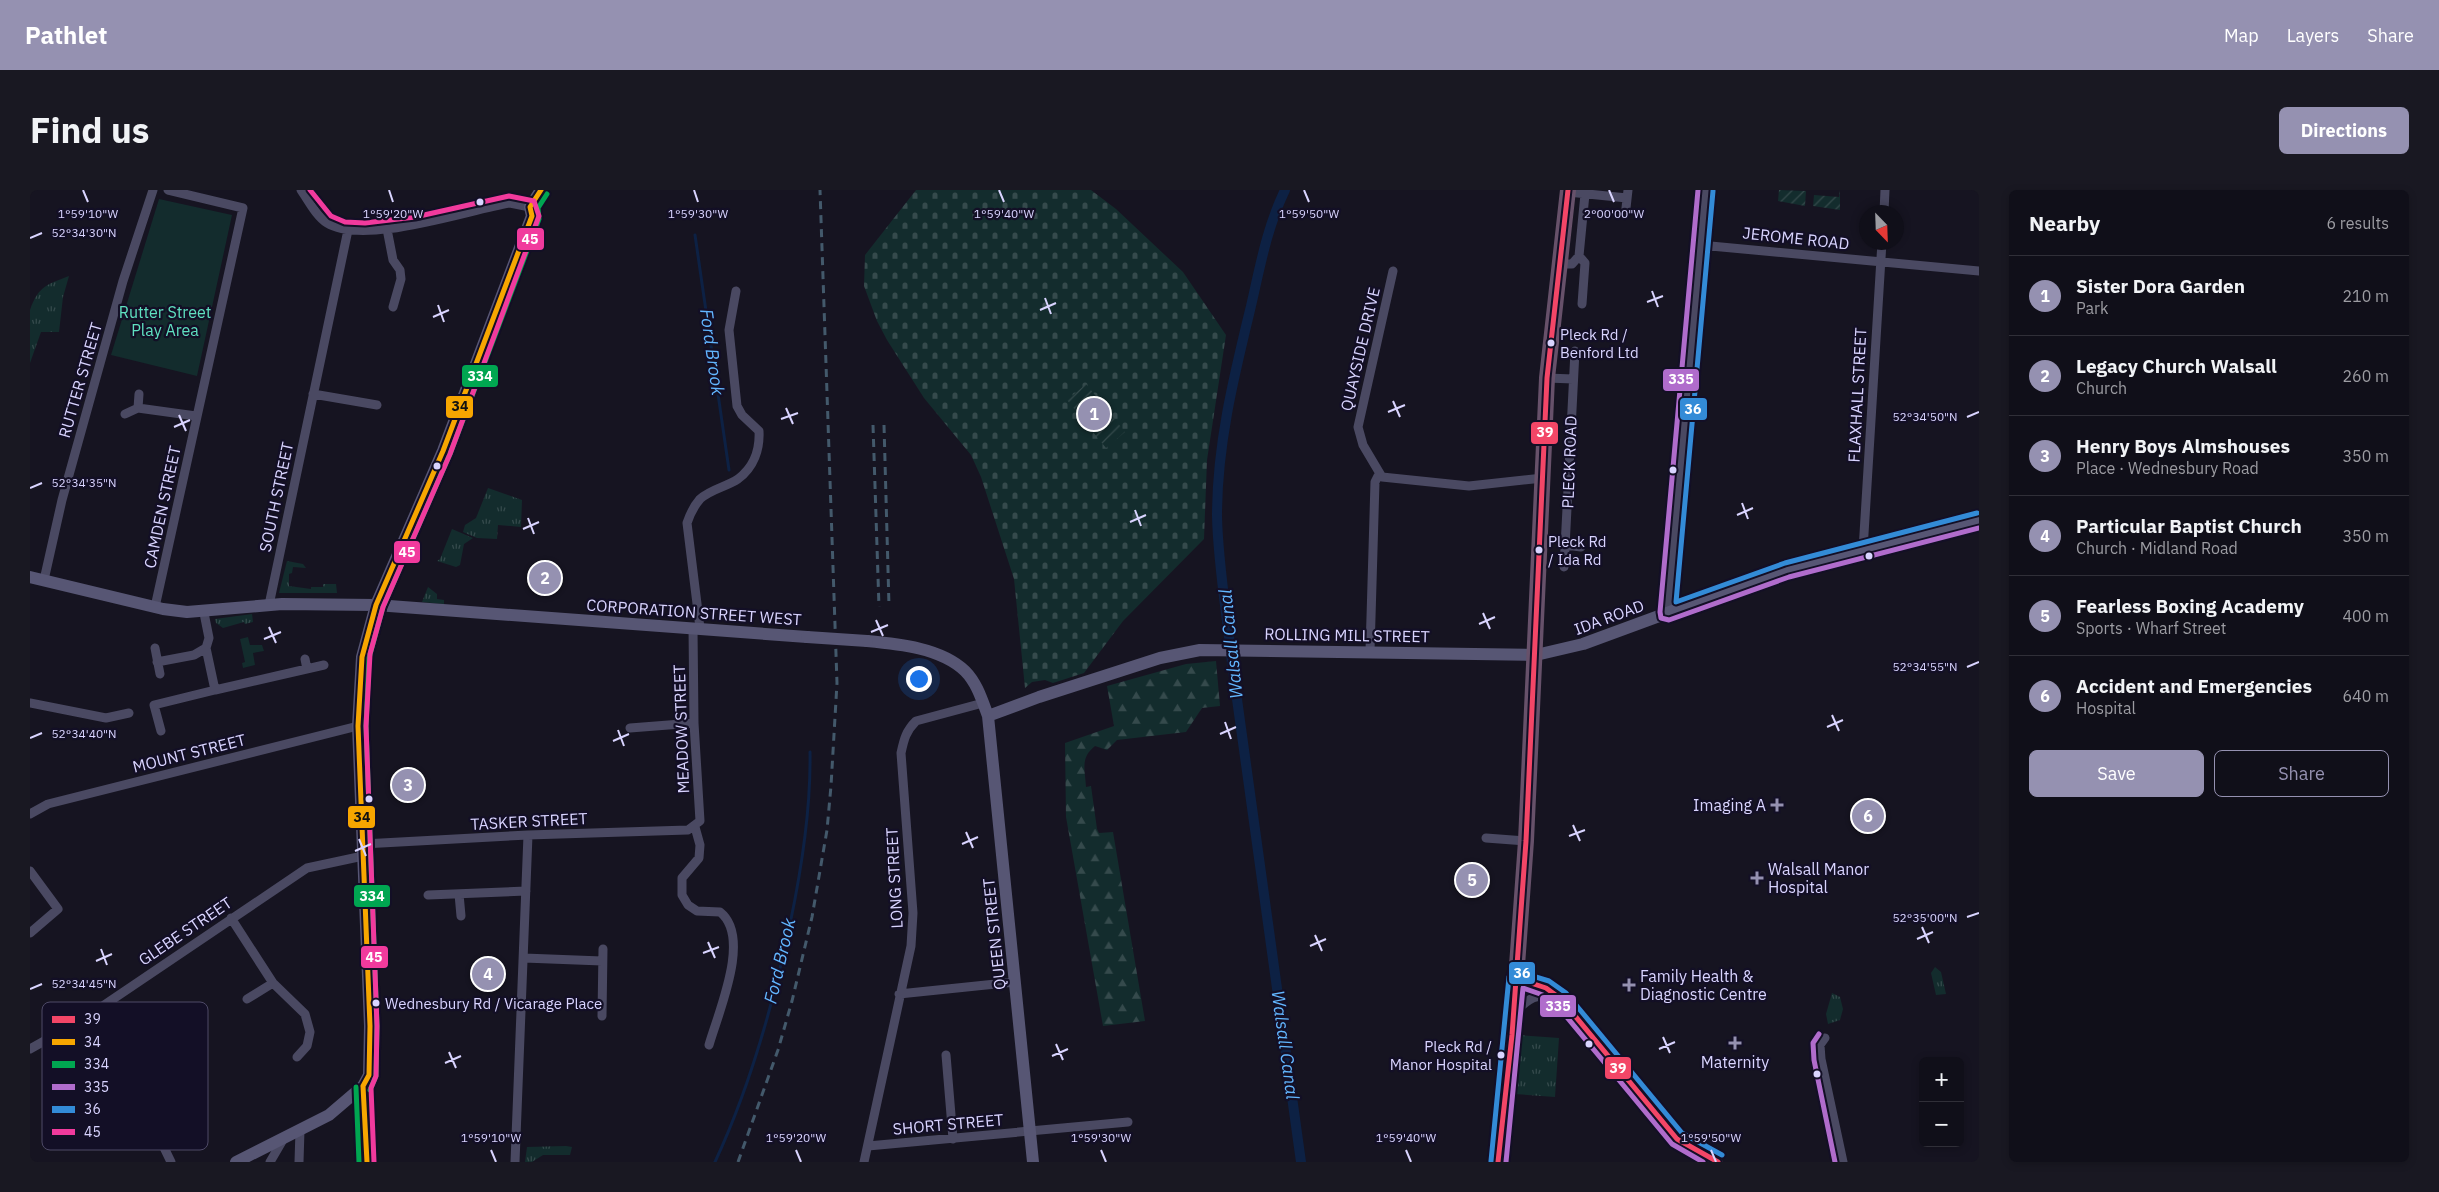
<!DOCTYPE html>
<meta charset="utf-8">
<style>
body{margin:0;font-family:"IBM Plex Sans",sans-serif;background:#191822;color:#f1f3f6}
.controls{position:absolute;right:15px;bottom:15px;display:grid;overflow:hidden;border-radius:8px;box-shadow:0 2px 8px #0003}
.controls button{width:45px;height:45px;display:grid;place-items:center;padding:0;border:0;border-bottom:1px solid #302f38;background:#100f19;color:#f1f3f6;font:25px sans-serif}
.compass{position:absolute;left:1829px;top:15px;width:45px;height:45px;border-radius:50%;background:#100f19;box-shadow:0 2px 8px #0003;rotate:157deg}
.you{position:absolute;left:888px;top:488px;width:18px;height:18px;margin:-12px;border:4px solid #fff;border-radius:50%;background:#1a73e8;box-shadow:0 0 0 8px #1a73e833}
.badge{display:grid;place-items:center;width:32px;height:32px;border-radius:50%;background:#9591b1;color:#fff;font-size:16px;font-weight:700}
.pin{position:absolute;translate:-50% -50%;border:2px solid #fff;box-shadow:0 1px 5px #0006}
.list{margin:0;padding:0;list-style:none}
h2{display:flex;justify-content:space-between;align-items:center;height:65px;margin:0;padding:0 20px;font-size:21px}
h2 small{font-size:16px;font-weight:400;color:#9c9ca2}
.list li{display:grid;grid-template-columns:32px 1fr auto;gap:15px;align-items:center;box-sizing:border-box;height:80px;padding:0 20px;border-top:1px solid #302f38}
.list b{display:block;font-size:19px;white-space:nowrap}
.list p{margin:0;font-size:16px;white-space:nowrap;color:#9c9ca2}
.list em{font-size:16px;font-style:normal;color:#9c9ca2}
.actions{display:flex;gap:10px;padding:15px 20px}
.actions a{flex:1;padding:11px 0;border:1px solid #9591b1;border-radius:8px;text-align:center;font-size:18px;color:#9591b1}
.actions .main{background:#9591b1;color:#fff}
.map{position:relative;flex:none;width:1949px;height:972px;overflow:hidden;border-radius:8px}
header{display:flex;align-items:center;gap:30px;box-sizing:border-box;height:70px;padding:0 25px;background:#9591b1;color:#fff}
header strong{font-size:24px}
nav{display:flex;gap:28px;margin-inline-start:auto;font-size:18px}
.intro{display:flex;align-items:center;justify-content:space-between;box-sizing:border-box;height:120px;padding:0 30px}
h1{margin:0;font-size:35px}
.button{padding:12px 22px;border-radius:8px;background:#9591b1;color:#fff;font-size:18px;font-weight:700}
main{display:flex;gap:30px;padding:0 30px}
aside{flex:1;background:#100f19;border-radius:8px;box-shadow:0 2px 8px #0003}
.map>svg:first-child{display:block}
.grass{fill:url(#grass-tufts)}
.forest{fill:url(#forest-firs)}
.cemetery{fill:url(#cemetery-stones)}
.park{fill:#132c2d}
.garden{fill:url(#garden-furrows)}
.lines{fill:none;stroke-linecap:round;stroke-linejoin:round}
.stream{stroke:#0d2144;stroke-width:3}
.canal{stroke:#0d2144;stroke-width:10}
.street{stroke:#4a4962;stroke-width:9}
.secondary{stroke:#575674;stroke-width:12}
.highway{stroke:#67516a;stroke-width:16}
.rail{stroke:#43596b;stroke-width:3;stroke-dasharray:8 6;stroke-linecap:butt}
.secondary-bridge{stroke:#575674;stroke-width:12}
.bus-1-casing{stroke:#130f26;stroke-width:9}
.bus-2-casing{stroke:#130f26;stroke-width:9}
.bus-3-casing{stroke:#130f26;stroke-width:9}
.bus-4-casing{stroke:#130f26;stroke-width:9}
.bus-5-casing{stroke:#130f26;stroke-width:9}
.bus-6-casing{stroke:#130f26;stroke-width:9}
.bus-1{stroke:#f34667;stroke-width:5}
.bus-2{stroke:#f7a600;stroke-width:5}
.bus-3{stroke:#00a651;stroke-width:5}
.bus-4{stroke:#b06ccc;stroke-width:5}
.bus-5{stroke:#338bd7;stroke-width:5}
.bus-6{stroke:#f13a9d;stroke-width:5}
.ticks{fill:none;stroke:#d9d4ff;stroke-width:2}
.bus-dot{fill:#d9d4ff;stroke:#130f26;stroke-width:2}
.poi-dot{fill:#9591b1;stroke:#130f26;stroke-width:2}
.labels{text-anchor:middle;stroke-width:4.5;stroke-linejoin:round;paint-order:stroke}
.bus-label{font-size:15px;fill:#d9d4ff;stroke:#130f26;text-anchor:start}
.street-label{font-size:16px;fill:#d9d4ff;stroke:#130f26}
.park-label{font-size:16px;fill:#5fe0c0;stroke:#130f26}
.poi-label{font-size:16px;fill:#d9d4ff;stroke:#130f26;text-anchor:start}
.water-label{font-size:18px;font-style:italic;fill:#62b6ff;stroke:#130f26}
.key{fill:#130f26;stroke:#4e4a67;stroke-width:1}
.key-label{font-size:14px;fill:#d9d4ff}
.ticks-label{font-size:12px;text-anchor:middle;fill:#d9d4ff;stroke:#130f26;stroke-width:4.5;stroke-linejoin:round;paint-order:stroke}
.line-badge{stroke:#130f26;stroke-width:2}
.badge-label{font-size:14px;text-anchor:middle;font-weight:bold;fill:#fff}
.pale-badge-label{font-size:14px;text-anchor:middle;font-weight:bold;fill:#111}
</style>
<header>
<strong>Pathlet</strong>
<nav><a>Map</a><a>Layers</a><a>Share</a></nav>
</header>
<div class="intro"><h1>Find us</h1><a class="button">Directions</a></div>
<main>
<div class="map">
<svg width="1949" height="972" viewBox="0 0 1949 972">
<defs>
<pattern id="grass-tufts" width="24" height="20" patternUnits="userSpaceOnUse" patternTransform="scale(1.25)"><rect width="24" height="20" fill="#132c2d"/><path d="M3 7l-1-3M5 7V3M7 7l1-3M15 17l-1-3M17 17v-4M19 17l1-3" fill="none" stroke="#354a4c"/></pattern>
<pattern id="forest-firs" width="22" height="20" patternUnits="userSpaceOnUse" patternTransform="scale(1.25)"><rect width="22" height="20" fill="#132c2d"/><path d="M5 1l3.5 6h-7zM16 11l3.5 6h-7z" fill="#354a4c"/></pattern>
<pattern id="cemetery-stones" width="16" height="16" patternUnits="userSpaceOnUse" patternTransform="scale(1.25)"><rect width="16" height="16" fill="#132c2d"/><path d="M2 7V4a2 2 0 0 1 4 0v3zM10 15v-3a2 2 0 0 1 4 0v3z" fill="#354a4c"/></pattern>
<pattern id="garden-furrows" width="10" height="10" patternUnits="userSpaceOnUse" patternTransform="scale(1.25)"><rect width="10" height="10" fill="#132c2d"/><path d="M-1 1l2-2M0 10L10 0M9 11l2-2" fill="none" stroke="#354a4c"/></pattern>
</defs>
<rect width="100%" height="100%" fill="#161421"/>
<path class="grass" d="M39,86L33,107L29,142H11L0,173V120C9,95 17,95 39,86Z
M458,298L492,310L491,337L468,335L467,349L447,348L433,342L435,335L446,328Z
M422,339L443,348L434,354L430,375L426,377L407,371L410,369Z
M257,371L273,374L276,378L263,377L262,383L259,384V396L281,399V397H293V394H306L307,403H249Z
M398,397L407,404V409L414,410V414L392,412Z
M222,424L223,432L215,434L214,432L193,438L186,433L185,429Z
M1905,777L1911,782L1916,804L1906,805L1901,783Z
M1802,803L1810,807L1813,819L1810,830L1798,834L1796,824Z
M1489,845L1529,848L1525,907L1485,904Z
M536,956L542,957L540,965H513L502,972H495L497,957Z"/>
<path class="forest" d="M1186,471L1190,516L1172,518L1156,542L1087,550L1077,560L1065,556C1050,568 1055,579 1056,597L1061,596L1067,639L1069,643L1083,642L1115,831L1073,836L1036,627L1035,553L1084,536L1077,496L1156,474Z"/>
<path class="cemetery" d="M886,0H1061L1086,19L1153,82L1196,145L1177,270L1174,349L1093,431L1054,483L1023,493L1015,490L1002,492L995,498L984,389L951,287L941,265L894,208L857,150L847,131L834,96L835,65Z"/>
<path class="park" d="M129,9L202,25L167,186L81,165Z
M218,447L220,455H232L234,461L223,463L225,475L213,478L212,473L215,472L210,449Z"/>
<path class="garden" d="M1749,0L1776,1L1775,16L1748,11Z
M1810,0V20L1783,16L1784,5L1809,7Z
M1056,194L1095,242L1076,258L1037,210Z"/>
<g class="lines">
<path class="stream" d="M665,45L699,280
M685,972C720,897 743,815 760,734C772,677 781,620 780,562"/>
<path class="canal" d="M1255,0C1237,37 1230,77 1221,116C1204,186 1187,254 1187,326C1188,375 1197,424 1202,473L1271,972"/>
<path class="street" d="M271,0C278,10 286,26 297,33C334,56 437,20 480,13L500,17
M1538,2L1597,8
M1596,18L1598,0
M1854,22L1855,0
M357,39L363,70L370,80L371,89L363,117
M1670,55L1949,81
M1549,66L1555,73L1552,114
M1531,74H1542L1549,66L1555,4
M1363,81L1328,237L1333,255L1352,287L1439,296L1513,288
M1517,188L1543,189
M283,204L347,215
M108,218L166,226
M95,224L108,218L109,204
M1536,355L1551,357
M1833,360L1852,52
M1534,377L1545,161
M14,390L32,310L93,91L123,0
M239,415L318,40
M125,417L213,18L138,0
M1637,423L1676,0
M670,438L657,333C660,324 664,316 670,309C681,299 696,297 708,289C724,277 730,259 729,241L712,225L707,216L699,140L706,101
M125,458L130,484
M176,458L185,500L294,475
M1340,461L1345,292L1348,286L1352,287
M275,469L277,479
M127,472L164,465L176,458L179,448L174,423
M0,513L76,528L99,523
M600,538L664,533
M131,541L124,515L185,500
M0,624L18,614L328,536
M665,637L670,655L669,668L652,688V705L658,715L667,721L690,722C722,747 688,823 679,855
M1456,648L1496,651
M333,654L498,645L658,640L670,631L664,533L663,438
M0,681L28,719L0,743
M429,704L431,726
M398,705L496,701
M201,728L243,793L275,824L280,842L277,856L267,867
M494,768L572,771
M1486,788L1516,798L1531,809L1647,949L1688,972
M869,804L985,792
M217,809L243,793
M1485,822C1504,803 1509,803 1532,814
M572,826L573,759
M1795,848L1790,855L1791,869L1813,972
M0,859L55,828L277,678L333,666
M916,865L923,949
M83,881L125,939L141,972
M94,896L109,885
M838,956L1098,932
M240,972L254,948
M269,972L270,940
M485,972L498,645
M834,972L881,756L883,723L871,563C874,549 876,541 886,531L953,513"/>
<path class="secondary" d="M0,387L133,419L157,422L252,414L346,415L777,447
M837,451C869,454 911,458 935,481C947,493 952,510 958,526L1003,972
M958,526L1009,507L1130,468L1170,460L1506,465L1553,454L1735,387L1949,330
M333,896L336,923L337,972
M206,972L299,925L333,896L339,885L340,836L328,536L332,467L346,415L413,261L502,26L500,17L511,0"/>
<path class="highway" d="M1468,972L1482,845L1496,651L1517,188L1538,0"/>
<path class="rail" d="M843,235L849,417
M854,235L859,416
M708,972L748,860L762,811L782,727L797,640L801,596L807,493L790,0"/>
<path class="secondary-bridge" d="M777,447L837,451"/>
<defs>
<path id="bus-1" d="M1486,788L1516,798L1531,809L1647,949L1688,972
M1468,972L1482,845L1496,651L1517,188L1538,0"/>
<path id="bus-2" d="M333,896L339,885L340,836L328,536L332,467L346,415L413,261L502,26L500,17L511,0
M333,896L337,972"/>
<path id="bus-3" d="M326,897L329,972
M340,900L346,886L347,836L336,536L339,468L353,417L420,264L509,29L508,18L517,4"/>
<path id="bus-4" d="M1668,0L1630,422L1631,428L1639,430L1759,387L1949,338
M1789,844L1783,853L1784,870L1805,972
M1476,972L1493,798L1513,805L1526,814L1642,954L1673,972"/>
<path id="bus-5" d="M1683,1L1646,412L1755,373L1947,323
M1461,971L1479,787L1481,782L1486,781L1519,791L1536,803L1652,943L1692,965"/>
<path id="bus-6" d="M280,0L301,26L315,32L335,33L385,27L479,6L504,11L509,26L420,264L353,417L340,464L336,536L347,836L346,886L341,898L344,972"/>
</defs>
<use href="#bus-1" class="bus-1-casing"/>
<use href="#bus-2" class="bus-2-casing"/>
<use href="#bus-3" class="bus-3-casing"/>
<use href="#bus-4" class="bus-4-casing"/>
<use href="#bus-5" class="bus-5-casing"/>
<use href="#bus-6" class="bus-6-casing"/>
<use href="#bus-1" class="bus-1"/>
<use href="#bus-2" class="bus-2"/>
<use href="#bus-3" class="bus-3"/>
<use href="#bus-4" class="bus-4"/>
<use href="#bus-5" class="bus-5"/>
<use href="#bus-6" class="bus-6"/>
</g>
<path class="ticks" d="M53,0L58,12M359,0L363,12M664,0L668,12M969,0L974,12M1274,0L1279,12M1579,0L1584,12M0,48L12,43M1622,101L1628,117M1015,108L1021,124M1617,112L1633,106M408,115L414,132M1010,120L1026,113M403,127L419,120M1363,211L1370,227M756,218L763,234M1358,222L1375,215M149,225L156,241M1937,227L1949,222M751,229L768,223M144,237L160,230M0,298L12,293M1712,313L1718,329M1105,320L1111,336M1707,325L1723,318M498,328L504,344M1100,332L1116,325M493,339L509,332M1453,423L1460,439M846,430L853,446M1449,434L1465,427M239,437L246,453M841,442L858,435M234,449L251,442M1937,477L1949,472M1802,525L1809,541M1195,532L1201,549M1797,537L1813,530M588,540L594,556M1190,544L1206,537M0,548L12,543M583,551L599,544M1543,635L1550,651M936,642L943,658M1539,646L1555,640M329,649L336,666M932,654L948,647M325,661L341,654M1937,727L1949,723M1892,737L1899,753M1285,745L1292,761M1887,749L1903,742M678,752L685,768M1280,756L1296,749M71,759L77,775M673,763L689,757M66,771L82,764M0,799L12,794M1633,847L1640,863M1026,854L1033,870M1629,859L1645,852M419,862L426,878M1022,866L1038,859M415,873L431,866M461,960L466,972M766,960L771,972M1071,960L1076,972M1376,960L1381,972M1681,960L1686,972"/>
<g class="bus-dot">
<circle cx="450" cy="12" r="4.5"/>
<circle cx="1521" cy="153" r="4.5"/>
<circle cx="407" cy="276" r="4.5"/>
<circle cx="1643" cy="280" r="4.5"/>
<circle cx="1509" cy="360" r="4.5"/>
<circle cx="1839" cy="366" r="4.5"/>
<circle cx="339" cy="609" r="4.5"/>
<circle cx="346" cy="813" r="4.5"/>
<circle cx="1559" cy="854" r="4.5"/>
<circle cx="1471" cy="865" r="4.5"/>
<circle cx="1787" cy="884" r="4.5"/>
</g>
<g class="poi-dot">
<path d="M1744.5 607.5h5v5h5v5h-5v5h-5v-5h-5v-5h5z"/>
<path d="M1724.5 680.5h5v5h5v5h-5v5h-5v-5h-5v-5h5z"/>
<path d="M1596.5 787.5h5v5h5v5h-5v5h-5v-5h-5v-5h5z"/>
<path d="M1702.5 845.5h5v5h5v5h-5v5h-5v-5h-5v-5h5z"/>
</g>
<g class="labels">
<g class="bus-label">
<text x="1530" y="150">Pleck Rd /<tspan x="1530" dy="18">Benford Ltd</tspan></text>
<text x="1518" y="357">Pleck Rd<tspan x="1518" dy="18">/ Ida Rd</tspan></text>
<text x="355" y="819">Wednesbury Rd / Vicarage Place</text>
<text x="1462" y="862" text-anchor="end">Pleck Rd /<tspan x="1462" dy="18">Manor Hospital</tspan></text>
</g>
<g class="street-label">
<text transform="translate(1766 48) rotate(6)" y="6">JEROME ROAD</text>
<text transform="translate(1330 159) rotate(-77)" y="6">QUAYSIDE DRIVE</text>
<text transform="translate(50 190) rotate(-74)" y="6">RUTTER STREET</text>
<text transform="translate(1827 205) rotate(-87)" y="6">FLAXHALL STREET</text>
<text transform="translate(1539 272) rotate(-88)" y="6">PLECK ROAD</text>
<text transform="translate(246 307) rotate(-78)" y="6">SOUTH STREET</text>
<text transform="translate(132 317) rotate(-78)" y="6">CAMDEN STREET</text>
<text transform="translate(664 422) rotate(4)" y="6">CORPORATION STREET WEST</text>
<text transform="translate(1579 427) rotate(-20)" y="6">IDA ROAD</text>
<text transform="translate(1317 445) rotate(1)" y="6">ROLLING MILL STREET</text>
<text transform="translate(651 539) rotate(-92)" y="6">MEADOW STREET</text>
<text transform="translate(159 563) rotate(-14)" y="6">MOUNT STREET</text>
<text transform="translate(499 631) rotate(-3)" y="6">TASKER STREET</text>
<text transform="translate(864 688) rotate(-93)" y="6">LONG STREET</text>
<text transform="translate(155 741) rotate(-34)" y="6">GLEBE STREET</text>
<text transform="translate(964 744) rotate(-96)" y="6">QUEEN STREET</text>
<text transform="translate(918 934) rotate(-5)" y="6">SHORT STREET</text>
</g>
<g class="park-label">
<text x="135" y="128">Rutter Street<tspan x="135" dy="18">Play Area</tspan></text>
</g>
<g class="poi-label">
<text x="1736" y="621" text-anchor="end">Imaging A</text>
<text x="1738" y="685">Walsall Manor<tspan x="1738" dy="18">Hospital</tspan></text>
<text x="1610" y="792">Family Health &amp;<tspan x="1610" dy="18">Diagnostic Centre</tspan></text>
<text x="1705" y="878" text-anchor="middle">Maternity</text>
</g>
<g class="water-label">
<text transform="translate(682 162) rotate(82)" y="6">Ford Brook</text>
<text transform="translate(1201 454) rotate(-96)" y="6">Walsall Canal</text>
<text transform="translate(750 771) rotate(-77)" y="6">Ford Brook</text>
<text transform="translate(1255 855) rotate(82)" y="6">Walsall Canal</text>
</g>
</g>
<rect x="12" y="812" width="166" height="148" rx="8" class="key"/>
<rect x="22" y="826" width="23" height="7" fill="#f34667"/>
<rect x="22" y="849" width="23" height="6" fill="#f7a600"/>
<rect x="22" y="871" width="23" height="7" fill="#00a651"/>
<rect x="22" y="894" width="23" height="6" fill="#b06ccc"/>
<rect x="22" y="916" width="23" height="7" fill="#338bd7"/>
<rect x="22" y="939" width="23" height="6" fill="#f13a9d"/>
<g class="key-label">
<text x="54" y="834">39</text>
<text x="54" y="857">34</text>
<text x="54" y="879">334</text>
<text x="54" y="902">335</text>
<text x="54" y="924">36</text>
<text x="54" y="947">45</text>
</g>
<g class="ticks-label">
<text x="58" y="28">1°59'10"W</text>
<text x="363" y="28">1°59'20"W</text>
<text x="668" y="28">1°59'30"W</text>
<text x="974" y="28">1°59'40"W</text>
<text x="1279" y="28">1°59'50"W</text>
<text x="1584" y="28">2°00'00"W</text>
<text x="54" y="47">52°34'30"N</text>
<text x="1895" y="231">52°34'50"N</text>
<text x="54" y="297">52°34'35"N</text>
<text x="1895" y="481">52°34'55"N</text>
<text x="54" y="548">52°34'40"N</text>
<text x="1895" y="732">52°35'00"N</text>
<text x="54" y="798">52°34'45"N</text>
<text x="461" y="952">1°59'10"W</text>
<text x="766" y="952">1°59'20"W</text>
<text x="1071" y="952">1°59'30"W</text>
<text x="1376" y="952">1°59'40"W</text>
<text x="1681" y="952">1°59'50"W</text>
</g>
<g class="line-badge">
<rect x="486" y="37" width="29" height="24" rx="5" fill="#f13a9d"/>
<rect x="431" y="174" width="38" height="24" rx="5" fill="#00a651"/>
<rect x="1632" y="178" width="38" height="24" rx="5" fill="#b06ccc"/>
<rect x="415" y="205" width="29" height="24" rx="5" fill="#f7a600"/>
<rect x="1649" y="207" width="29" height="24" rx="5" fill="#338bd7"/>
<rect x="1500" y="231" width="29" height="24" rx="5" fill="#f34667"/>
<rect x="363" y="350" width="28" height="24" rx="5" fill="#f13a9d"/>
<rect x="317" y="615" width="29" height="24" rx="5" fill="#f7a600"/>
<rect x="323" y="694" width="38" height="24" rx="5" fill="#00a651"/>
<rect x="330" y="755" width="29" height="24" rx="5" fill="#f13a9d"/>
<rect x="1478" y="771" width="28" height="24" rx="5" fill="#338bd7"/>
<rect x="1509" y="804" width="38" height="24" rx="5" fill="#b06ccc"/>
<rect x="1574" y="866" width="28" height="24" rx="5" fill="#f34667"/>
</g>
<g class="badge-label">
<text x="500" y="54">45</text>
<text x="450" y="191">334</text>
<text x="1651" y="194">335</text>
<text x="1663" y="224">36</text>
<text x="1515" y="247">39</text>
<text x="377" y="367">45</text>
<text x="342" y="711">334</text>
<text x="344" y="772">45</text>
<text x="1492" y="788">36</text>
<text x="1528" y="821">335</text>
<text x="1588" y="883">39</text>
</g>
<g class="pale-badge-label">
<text x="430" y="221">34</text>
<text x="332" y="632">34</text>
</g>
</svg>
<div class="controls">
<button>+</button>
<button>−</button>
</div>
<svg class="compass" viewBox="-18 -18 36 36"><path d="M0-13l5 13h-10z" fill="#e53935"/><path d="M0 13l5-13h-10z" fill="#9c9ca2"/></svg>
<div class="you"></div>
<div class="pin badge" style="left:1064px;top:224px">1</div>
<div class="pin badge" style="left:515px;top:388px">2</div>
<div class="pin badge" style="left:378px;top:595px">3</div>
<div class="pin badge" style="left:458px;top:784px">4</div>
<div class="pin badge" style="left:1442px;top:690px">5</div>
<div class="pin badge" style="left:1838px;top:626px">6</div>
</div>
<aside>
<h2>Nearby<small>6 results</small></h2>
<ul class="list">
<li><span class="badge">1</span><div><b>Sister Dora Garden</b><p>Park</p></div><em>210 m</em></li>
<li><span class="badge">2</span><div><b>Legacy Church Walsall</b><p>Church</p></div><em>260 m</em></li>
<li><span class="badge">3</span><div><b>Henry Boys Almshouses</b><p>Place · Wednesbury Road</p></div><em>350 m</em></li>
<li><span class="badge">4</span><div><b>Particular Baptist Church</b><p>Church · Midland Road</p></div><em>350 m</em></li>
<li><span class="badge">5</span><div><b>Fearless Boxing Academy</b><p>Sports · Wharf Street</p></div><em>400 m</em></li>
<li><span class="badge">6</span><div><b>Accident and Emergencies</b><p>Hospital</p></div><em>640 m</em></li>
</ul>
<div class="actions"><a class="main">Save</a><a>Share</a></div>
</aside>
</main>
